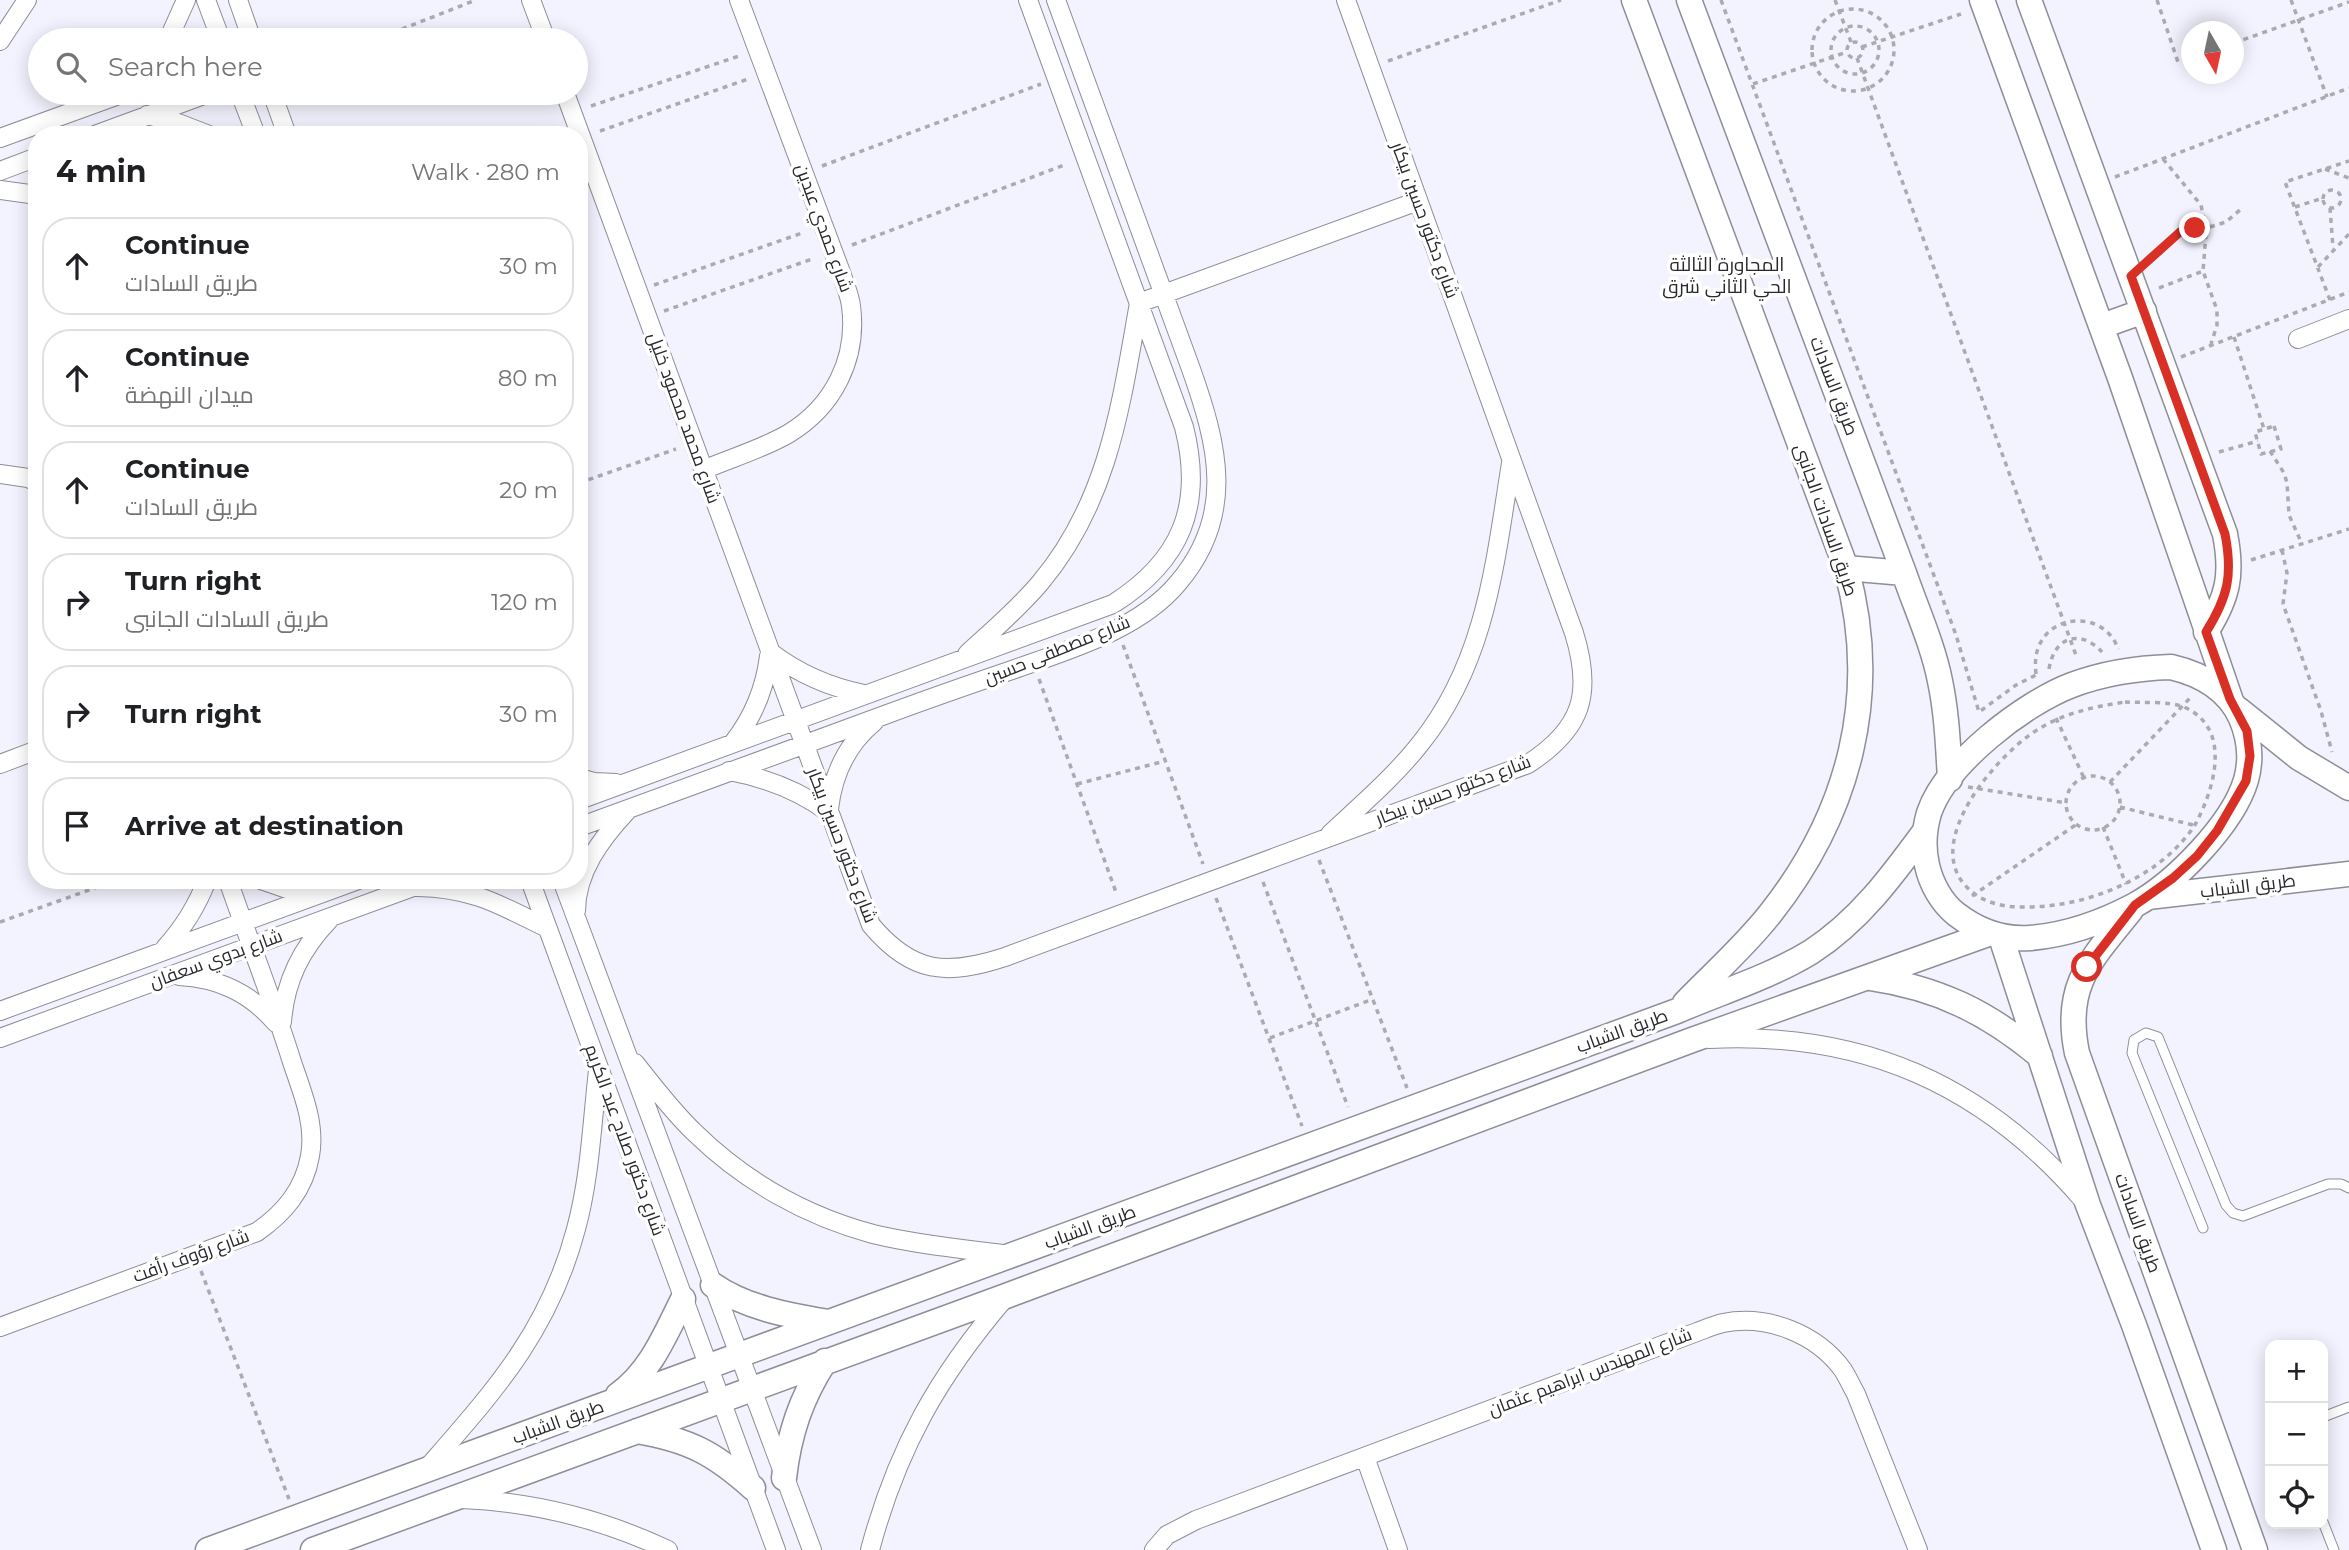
<!DOCTYPE html>
<meta charset="utf-8">
<style>
body{margin:0;font-family:Montserrat,Cairo,sans-serif;background:#f6f6f6;color:#202124}
.controls{position:absolute;right:21px;bottom:21px;display:grid;overflow:hidden;border-radius:14px;box-shadow:0 4px 18px #0003}
.controls button{width:63px;height:63px;display:grid;place-items:center;padding:0;border:0;border-bottom:2px solid #e0e0e0;background:#fff;color:#202124;font:35px sans-serif}
.compass{position:absolute;left:2181px;top:21px;width:63px;height:63px;border-radius:50%;background:#fff;box-shadow:0 4px 18px #0003;rotate:171deg}
.stop{position:absolute;width:21px;height:21px;margin:-16px;border:5px solid #d93025;border-radius:50%;background:#fff}
.stop.end{background:#d93025;border-color:#fff;box-shadow:0 2px 7px #0008}
.list{margin:0;padding:0;list-style:none}
h2{display:flex;justify-content:space-between;align-items:center;height:91px;margin:0;padding:0 28px;font-size:30px}
h2 small{font-size:23px;font-weight:400;color:#757577}
.list li{display:grid;grid-template-columns:46px 1fr auto;gap:21px;align-items:center;box-sizing:border-box;height:98px;margin:0 14px 14px;padding:0 14px;border:2px solid #e0e0e0;border-radius:28px}
.list b{display:block;font-size:26px;white-space:nowrap}
.list p{margin:0;font-size:23px;white-space:nowrap;color:#757577}
.list em{font-size:23px;font-style:normal;color:#757577}
.icon{flex:none;width:38px;height:38px;fill:none;stroke:currentColor;stroke-width:2;stroke-linecap:round;stroke-linejoin:round}
.map{position:relative;flex:none;width:2349px;height:1550px;overflow:hidden}
.search{position:absolute;background:#fff;box-shadow:0 4px 18px #0003;left:28px;top:28px;width:560px;height:77px;display:flex;align-items:center;gap:18px;box-sizing:border-box;padding:0 24px;border-radius:38px;color:#757577;font-size:26px}
.panel{position:absolute;background:#fff;box-shadow:0 4px 18px #0003;left:28px;top:126px;width:560px;height:763px;border-radius:28px}
.map>svg:first-child{display:block}
.lines{fill:none;stroke-linecap:round;stroke-linejoin:round}
.lane-casing{stroke:#8d8e98;stroke-width:11}
.street-casing{stroke:#8d8e98;stroke-width:20}
.secondary-casing{stroke:#8d8e98;stroke-width:27}
.path{stroke:#a9aab2;stroke-width:3.5;stroke-dasharray:5 5;stroke-linecap:butt}
.lane{stroke:#fff;stroke-width:9}
.street{stroke:#fff;stroke-width:18}
.secondary{stroke:#fff;stroke-width:24}
.route{stroke:#d93025;stroke-width:9}
.labels{text-anchor:middle;stroke-width:7;stroke-linejoin:round;paint-order:stroke}
.street-label{font-size:18px;fill:#29292d;stroke:#fff}
.neighbourhood-label{font-size:19px;fill:#29292d;stroke:#fff}
</style>
<div class="map">
<svg width="2349" height="1550" viewBox="0 0 2349 1550">
<rect width="100%" height="100%" fill="#f2f3fe"/>
<g class="lines">
<defs>
<path id="lane" d="M2203,1228L2132,1053L2134,1040L2146,1033L2158,1037L2226,1205L2233,1213L2243,1216L2328,1184H2341L2349,1188
M2323,1417L2349,1407
M2323,1522L2334,1550"/>
<path id="street" d="M206,0L221,40
M238,0L252,40
M531,0L546,40
M168,40L186,0
M0,41L27,0
M240,93L256,135
M272,93L287,135
M565,93L871,925C912,974 947,976 1005,957L1528,764C1582,729 1593,694 1574,633L1346,0
M147,115L178,123L209,135
M95,135L209,93
M0,138L124,93
M0,171L37,157
M0,190L37,195
M2298,339L2349,319
M703,470C731,458 762,449 788,434C833,407 858,359 851,306C850,296 845,285 842,275L739,0
M0,474L28,478L37,482
M770,652C799,674 828,687 864,694
M967,654C992,631 1018,609 1040,583C1109,501 1121,404 1139,303L1418,201
M733,743C754,716 765,689 769,656
M0,764L37,750
M729,771C767,778 798,790 828,812
M579,778L594,782L616,783
M579,800L1113,604C1181,561 1204,506 1184,427L1028,0
M829,809C833,774 846,745 874,722
M579,827C680,789 781,752 882,716C925,700 968,685 1012,670C1068,650 1139,630 1178,583C1236,515 1218,445 1191,369L1056,0
M1330,834C1361,805 1394,777 1420,744C1486,662 1495,563 1511,463
M261,880L293,891L316,893
M530,880L776,1550
M562,880L812,1550
M418,887C473,888 500,905 547,928
M576,911C576,872 601,839 627,811
M165,948C184,927 197,906 207,880
M179,976C219,978 250,993 276,1023
M0,1011L358,880
M282,1022C285,981 301,949 329,920
M0,1038L432,880
M1709,1039C1862,1031 1983,1084 2083,1200
M635,1063C654,1087 672,1111 694,1132C744,1181 806,1216 873,1234C918,1245 965,1249 1010,1255
M0,1327L257,1232C284,1213 304,1190 310,1156C316,1124 302,1092 292,1062C273,1001 249,941 228,880
M1365,1457L1398,1550
M428,1467C495,1390 549,1331 576,1229C590,1178 592,1123 598,1070
M462,1499C535,1502 602,1519 668,1550
M870,1550C897,1449 938,1376 1006,1297
M1154,1550L1167,1535L1196,1520L1697,1332C1705,1329 1714,1325 1723,1323C1767,1314 1817,1334 1843,1370C1848,1378 1852,1387 1856,1394L1918,1550"/>
<path id="secondary" d="M1634,0L1846,568C1881,693 1850,813 1770,914C1745,946 1713,974 1685,1003
M1689,0L1904,573C1916,608 1933,645 1940,681C1947,714 1948,746 1950,779
M1982,0L2120,378L2230,698
M2029,0L2225,534C2233,575 2228,597 2206,632
M2102,326L2144,311
M1846,568L1904,573
M2171,667C2201,674 2228,689 2241,718C2249,737 2252,759 2246,780C2233,824 2175,883 2135,905C2103,922 2067,935 2030,938C2002,940 1978,931 1956,914C1942,903 1931,884 1927,865C1923,848 1924,830 1929,813C1946,763 2024,703 2072,685C2104,673 2138,668 2171,667Z
M2238,709L2299,758L2349,788
M2148,897L2349,874
M2131,910C2091,960 2063,985 2077,1053L2255,1550
M2001,937L2088,1205L2134,1325L2214,1550
M1870,978C1938,988 1987,1012 2040,1056
M713,1285C746,1308 788,1315 828,1322
M618,1395C651,1371 665,1335 683,1299
M637,1431C689,1440 714,1453 753,1488
M784,1478C789,1434 801,1398 825,1361
M208,1550L1677,1011C1721,992 1770,977 1811,952C1859,921 1892,876 1925,831
M313,1550L1006,1296L1692,1040L1988,934"/>
</defs>
<use href="#lane" class="lane-casing"/>
<use href="#street" class="street-casing"/>
<use href="#secondary" class="secondary-casing"/>
<path class="path" d="M1721,0L1956,635L1979,712L2016,685L2040,673
M1835,0L1851,42
M2157,0L2178,62L2192,57
M2291,0L2327,97
M1812 50a41 41 0 1 1 82 0a41 41 0 1 1-82 0Z
M1831 50a24 24 0 1 1 48 0a24 24 0 1 1-48 0Z
M374,40L476,0
M1847 50a8 8 0 1 1 16 0a8 8 0 1 1-16 0Z
M2234,43L2349,2
M1862,47L1961,14
M1857,58L2077,658
M1388,61L1561,0
M1753,84L1847,52
M591,106L739,56
M600,131L748,79
M2163,159L2201,205L2204,220L2210,227L2206,234L2197,233L2196,224L2204,220
M822,166L1041,84
M2325,169L2349,178
M2115,177L2349,88
M2323 199a9 9 0 1 1 18 0a9 9 0 1 1-18 0Z
M2295,207L2323,198
M2330,208L2333,248
M2210,227L2226,222L2241,209
M2206,234L2203,271L2217,310V325L2211,344
M852,245L1067,164
M2147,262C2160,250 2177,226 2195,228
M2318,267L2349,234
M654,285L805,232
M2159,288L2203,271
M2330,300L2285,182L2349,161
M664,311L815,258
M2234,337L2264,429
M2181,357L2349,292
M2274,426L2281,449L2261,454L2255,432Z
M2270,451L2284,473L2287,483L2289,515L2302,544
M2219,452L2258,441
M579,483L676,449
M2282,550L2287,573L2283,604L2321,711L2332,752
M2251,560L2349,529
M1123,645L1203,864
M2049,669C2054,637 2080,628 2102,652
M2036,674C2035,664 2035,655 2039,646C2050,618 2090,612 2110,635C2114,638 2116,645 2119,649
M1039,679L1117,895
M2125,702C2141,703 2170,701 2184,707C2232,728 2215,787 2196,823C2186,840 2168,857 2152,868C2114,894 2066,908 2021,907C2000,907 1978,901 1964,884C1926,839 1994,760 2031,734C2059,714 2092,707 2125,702Z
M2056,718L2084,778
M2066 803a27 27 0 1 1 54 0a27 27 0 1 1-54 0Z
M2110,782L2191,697
M1077,784L1165,761
M1968,787L2067,803
M2120,807L2193,825
M2103,827L2126,884
M1319,860L1407,1088
M1263,882L1348,1107
M1972,896L2077,824
M1216,898L1302,1126
M0,922L117,880
M1270,1038L1373,999
M201,1271L289,1499"/>
<use href="#lane" class="lane"/>
<use href="#street" class="street"/>
<use href="#secondary" class="secondary"/>
</g>
<g class="lines">
<path class="route" d="M2087,967L2135,905L2173,878L2197,856L2217,831L2246,781L2250,756L2247,731L2230,699L2206,632C2228,597 2233,575 2225,534L2131,276L2180,232L2190,228H2195"/>
</g>
<g class="labels">
<g class="street-label">
<text transform="translate(1425 220) rotate(70)" y="6">شارع دكتور حسين بيكار</text>
<text transform="translate(824 228) rotate(70)" y="6">شارع حمدي عبدين</text>
<text transform="translate(1834 386) rotate(69)" y="6">طريق السادات</text>
<text transform="translate(684 418) rotate(70)" y="6">شارع محمد محمود خليل</text>
<text transform="translate(1826 520) rotate(71)" y="6">طريق السادات الجانبى</text>
<text transform="translate(1057 650) rotate(-22)" y="6">شارع مصطفى حسين</text>
<text transform="translate(1453 790) rotate(-21)" y="6">شارع دكتور حسين بيكار</text>
<text transform="translate(842 845) rotate(69)" y="6">شارع دكتور حسين بيكار</text>
<text transform="translate(2248 886) rotate(-7)" y="6">طريق الشباب</text>
<text transform="translate(216 959) rotate(-20)" y="6">شارع بدوي سعفان</text>
<text transform="translate(1622 1031) rotate(-20)" y="6">طريق الشباب</text>
<text transform="translate(625 1140) rotate(70)" y="6">شارع دكتور صلاح عبد الكريم</text>
<text transform="translate(2138 1223) rotate(70)" y="6">طريق السادات</text>
<text transform="translate(1090 1227) rotate(-20)" y="6">طريق الشباب</text>
<text transform="translate(191 1256) rotate(-20)" y="6">شارع رؤوف رأفت</text>
<text transform="translate(1590 1372) rotate(-21)" y="6">شارع المهندس ابراهيم عثمان</text>
<text transform="translate(558 1422) rotate(-20)" y="6">طريق الشباب</text>
</g>
<g class="neighbourhood-label">
<text x="1727" y="271">المجاورة الثالثة<tspan x="1727" dy="22">الحي الثاني شرق</tspan></text>
</g>
</g>
</svg>
<div class="controls">
<button>+</button>
<button>−</button>
<button><svg class="icon" aria-label="locate" viewBox="0 0 24 24"><circle cx="12" cy="12" r="6"/><path d="M12 2v4M12 18v4M2 12h4M18 12h4"/></svg></button>
</div>
<svg class="compass" viewBox="-18 -18 36 36"><path d="M0-13l5 13h-10z" fill="#e53935"/><path d="M0 13l5-13h-10z" fill="#757577"/></svg>
<div class="stop" style="left:2087px;top:967px"></div>
<div class="stop end" style="left:2195px;top:228px"></div>
<div class="search"><svg class="icon" aria-label="search" viewBox="0 0 24 24"><circle cx="10" cy="10" r="6"/><path d="M15 15l6 6"/></svg>Search here</div>
<section class="panel">
<h2>4 min<small>Walk · 280 m</small></h2>
<ul class="list">
<li><svg class="icon" aria-label="ahead" viewBox="0 0 24 24"><path d="M12 20V5M6 11l6-6 6 6"/></svg><div><b>Continue</b><p>طريق السادات</p></div><em>30 m</em></li>
<li><svg class="icon" aria-label="ahead" viewBox="0 0 24 24"><path d="M12 20V5M6 11l6-6 6 6"/></svg><div><b>Continue</b><p>ميدان النهضة</p></div><em>80 m</em></li>
<li><svg class="icon" aria-label="ahead" viewBox="0 0 24 24"><path d="M12 20V5M6 11l6-6 6 6"/></svg><div><b>Continue</b><p>طريق السادات</p></div><em>20 m</em></li>
<li><svg class="icon" aria-label="right" viewBox="0 0 24 24"><path d="M7 20v-9h11M14 6l5 5-5 5"/></svg><div><b>Turn right</b><p>طريق السادات الجانبى</p></div><em>120 m</em></li>
<li><svg class="icon" aria-label="right" viewBox="0 0 24 24"><path d="M7 20v-9h11M14 6l5 5-5 5"/></svg><div><b>Turn right</b></div><em>30 m</em></li>
<li><svg class="icon" aria-label="arrive" viewBox="0 0 24 24"><path d="M6 21V4h12l-3 4 3 4H6"/></svg><div><b>Arrive at destination</b></div></li>
</ul>
</section>
</div>
